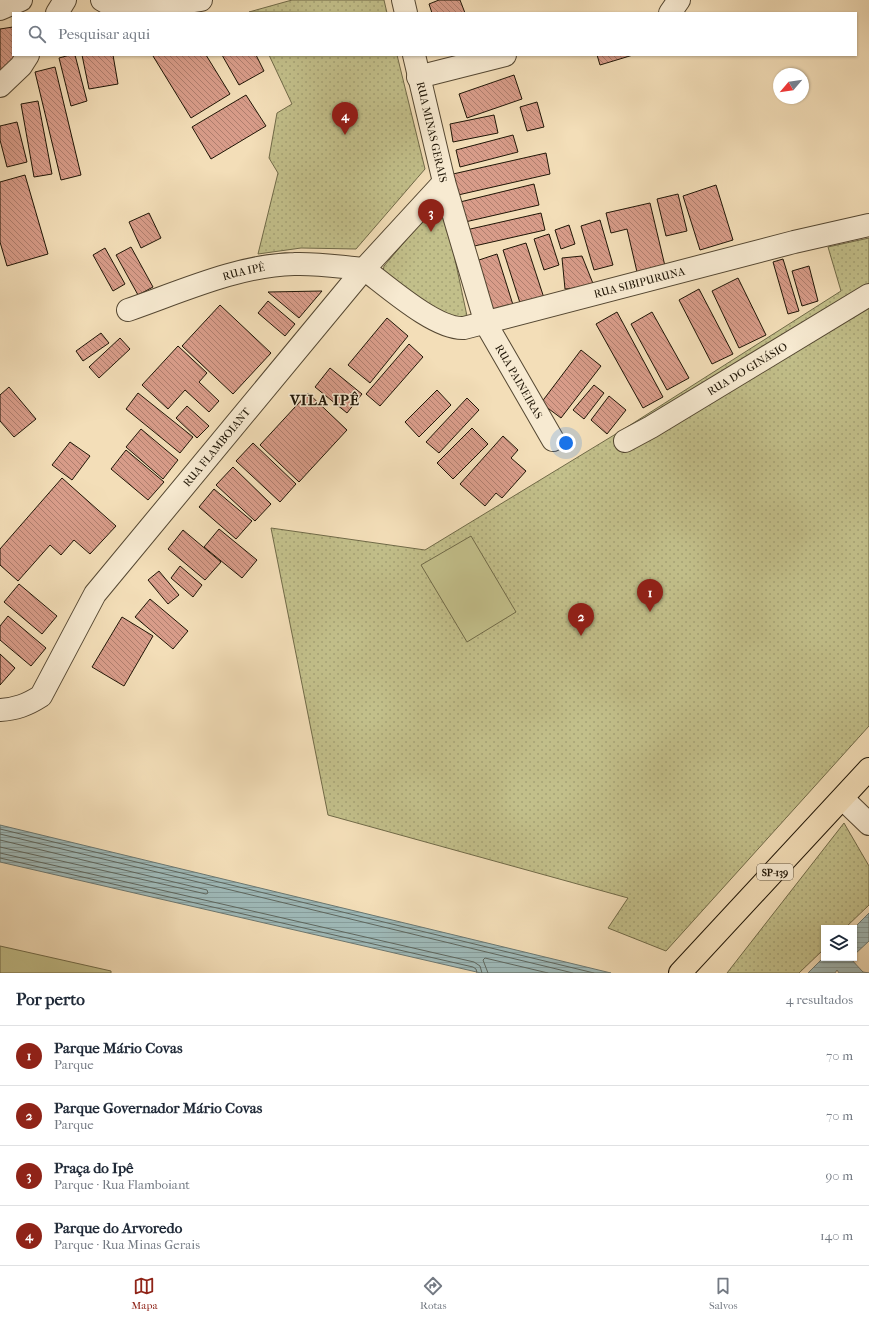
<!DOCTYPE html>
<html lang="pt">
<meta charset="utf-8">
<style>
body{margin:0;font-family:"IM FELL French Canon",serif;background:#f2f2f3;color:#1f2937}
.controls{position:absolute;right:12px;bottom:12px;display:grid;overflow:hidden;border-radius:0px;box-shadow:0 1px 3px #0004}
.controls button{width:36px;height:36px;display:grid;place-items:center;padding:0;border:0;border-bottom:1px solid #e0e1e3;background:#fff;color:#1f2937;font:20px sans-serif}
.compass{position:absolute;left:773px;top:68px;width:36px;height:36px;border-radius:50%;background:#fff;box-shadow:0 1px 3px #0004;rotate:241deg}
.you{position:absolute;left:566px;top:443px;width:14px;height:14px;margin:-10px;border:3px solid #fff;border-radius:50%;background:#1a73e8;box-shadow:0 0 0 6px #1a73e833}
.badge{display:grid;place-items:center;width:26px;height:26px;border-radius:50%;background:#8f2418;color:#fff;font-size:13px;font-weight:700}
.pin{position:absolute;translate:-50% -33px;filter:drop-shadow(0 1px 2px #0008)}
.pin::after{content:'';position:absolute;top:21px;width:14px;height:12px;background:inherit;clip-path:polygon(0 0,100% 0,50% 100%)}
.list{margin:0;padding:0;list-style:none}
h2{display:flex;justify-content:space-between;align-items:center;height:52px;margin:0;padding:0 16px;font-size:17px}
h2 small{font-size:13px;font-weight:400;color:#747a83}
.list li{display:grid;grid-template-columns:26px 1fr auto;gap:12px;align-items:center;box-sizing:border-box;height:60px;padding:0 16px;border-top:1px solid #e0e1e3}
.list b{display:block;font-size:15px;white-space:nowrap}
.list p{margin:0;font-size:13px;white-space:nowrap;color:#747a83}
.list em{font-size:13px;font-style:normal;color:#747a83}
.icon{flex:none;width:22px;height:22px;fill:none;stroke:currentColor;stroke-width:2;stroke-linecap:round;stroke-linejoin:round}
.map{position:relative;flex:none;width:869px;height:973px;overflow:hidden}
.search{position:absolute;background:#fff;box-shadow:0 1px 3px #0004;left:12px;right:12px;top:12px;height:44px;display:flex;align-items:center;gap:10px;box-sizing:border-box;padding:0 14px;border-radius:0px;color:#747a83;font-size:15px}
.sheet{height:292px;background:#fff}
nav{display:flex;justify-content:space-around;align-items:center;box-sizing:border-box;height:56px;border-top:1px solid #e0e1e3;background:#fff;font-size:11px;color:#747a83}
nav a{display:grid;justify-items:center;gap:2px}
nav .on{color:#8f2418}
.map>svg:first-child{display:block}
.grass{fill:url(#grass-dots);stroke:#706a48}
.pitch{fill:#c2bf8a;stroke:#706a48}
.water{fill:url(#water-rules);stroke:#6c7871}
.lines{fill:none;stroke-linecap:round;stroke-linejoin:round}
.shore{stroke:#5f6860;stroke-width:1}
.building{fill:url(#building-back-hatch);stroke:#1f1506}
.minor-casing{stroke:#544732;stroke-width:24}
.major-casing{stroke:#1f1506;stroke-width:24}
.minor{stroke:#f7ead1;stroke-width:22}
.major{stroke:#f3deb8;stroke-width:22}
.labels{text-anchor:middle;stroke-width:3;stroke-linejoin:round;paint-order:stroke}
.shield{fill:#f7ead1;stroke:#605543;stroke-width:1}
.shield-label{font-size:10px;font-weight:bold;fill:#1f1506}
.street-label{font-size:11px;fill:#1f1506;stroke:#f7ead1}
.district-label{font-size:15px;font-weight:bold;letter-spacing:1px;fill:#1f1506;stroke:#f7ead1}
</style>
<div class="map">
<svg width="869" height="973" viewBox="0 0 869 973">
<defs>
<pattern id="grass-dots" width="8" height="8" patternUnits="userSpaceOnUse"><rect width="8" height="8" fill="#c2bf8a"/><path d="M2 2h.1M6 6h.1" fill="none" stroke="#a6a376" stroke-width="1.8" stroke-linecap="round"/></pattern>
<pattern id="water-rules" width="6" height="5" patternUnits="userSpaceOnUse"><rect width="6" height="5" fill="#9fbab9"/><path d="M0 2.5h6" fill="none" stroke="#889f9e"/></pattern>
<pattern id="building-back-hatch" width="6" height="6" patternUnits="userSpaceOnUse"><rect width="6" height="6" fill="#d89c89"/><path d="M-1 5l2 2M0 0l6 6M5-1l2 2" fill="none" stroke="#af7e6e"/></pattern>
</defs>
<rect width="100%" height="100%" fill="#f3deb8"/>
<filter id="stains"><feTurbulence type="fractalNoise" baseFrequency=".005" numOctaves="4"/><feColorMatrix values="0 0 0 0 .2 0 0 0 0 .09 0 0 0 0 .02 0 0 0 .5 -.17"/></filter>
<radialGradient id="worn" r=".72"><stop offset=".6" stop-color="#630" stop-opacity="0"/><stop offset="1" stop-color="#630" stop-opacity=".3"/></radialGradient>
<path class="grass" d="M292,0H384L387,13L249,12Z
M269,55H397L425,169L356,249L301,248L258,254L278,173L269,158L277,113L292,104Z
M442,198L467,316L442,319L383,272L384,266Z
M869,238V726L666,951L608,928L628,898L328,815L271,528L425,550L624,429L841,291L828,247Z
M844,823L869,866V905L845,928H824V949L799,973H727Z"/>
<path class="pitch" d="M471,536L516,612L467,642L421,565Z
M0,946L111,971V973H0Z"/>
<path class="water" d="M0,825L611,973H481L0,862Z
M869,913V941L854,955V928Z
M824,957L850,958L863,972L869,973H839L837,970L835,973H808Z"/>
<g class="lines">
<path class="shore" d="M0,829L594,973
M0,834L573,973
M0,840L207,890L208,893L206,894L0,847
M0,853L474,962L480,966L482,973
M0,858L473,967L476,969L477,973
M488,973L483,960L485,958L548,973"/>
</g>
<path class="building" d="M439,0H460L465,13H432L429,4Z
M13,27V55H16L0,78V29Z
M70,55H75L87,101L71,106L59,58Z
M82,55H113L118,84L89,89Z
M155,55H206L230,94L191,118L153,56Z
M222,55H256L264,71L239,85Z
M597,55H633L600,65Z
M55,67L81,175L61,180L35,72Z
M514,75L522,99L467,118L459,94Z
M246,95L266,126L211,159L192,127Z
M38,101L52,174L34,177L21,104Z
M537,102L544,127L527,131L520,107Z
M494,115L498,133L453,142L450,124Z
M17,122L27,162L7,167L0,140V126Z
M513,135L518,152L460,167L456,150Z
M546,153L550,174L458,195L453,174Z
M25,175L48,254L7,266L0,242V182Z
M534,184L539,205L465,222L460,202Z
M716,185L733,240L700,250L683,196Z
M678,194L687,231L666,236L657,199Z
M650,203L665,266L637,272L627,229L611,233L606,213Z
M149,213L161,238L141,248L129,222Z
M541,213L545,230L470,247L466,230Z
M600,220L613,265L594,270L581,226Z
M569,225L575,244L561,249L555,230Z
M549,234L559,265L544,270L534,239Z
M526,243L544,298L521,306L503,250Z
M131,247L153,287L138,295L116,255Z
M105,248L125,284L113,291L93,255Z
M497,254L514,308L490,316L473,262Z
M582,256L594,286L565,289L562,258Z
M783,259L799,311L788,314L773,262Z
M809,266L818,301L802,306L792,271Z
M738,278L766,335L739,348L712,291Z
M699,289L733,354L712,364L679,300Z
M322,291L299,318L268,292Z
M268,301L295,324L285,336L258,313Z
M220,305L271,353L233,394L182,346Z
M617,312L663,397L643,408L596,324Z
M652,312L689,378L667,390L631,324Z
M387,318L408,336L370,383L348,365Z
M101,333L109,343L83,361L76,351Z
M120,338L130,349L99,378L89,367Z
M409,344L423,357L380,406L366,394Z
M178,346L207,373L199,382L219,401L209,412L185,390L168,409L142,385Z
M581,350L601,366L561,418L541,403Z
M330,368L362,394L347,413L315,387Z
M594,385L604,393L584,419L573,410Z
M9,387L36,419L14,437L0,421V395Z
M437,390L451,405L419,437L405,422Z
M138,393L193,437L180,453L126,409Z
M308,393L347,430L299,482L260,445Z
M609,396L626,410L607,434L591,420Z
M467,398L479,410L439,453L426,442Z
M187,406L209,426L197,438L176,418Z
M472,428L488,444L453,479L437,463Z
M141,429L178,460L163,479L126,447Z
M503,436L518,450L511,458L526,471L502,498L496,493L485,506L460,484Z
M70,442L90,456L72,480L52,465Z
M253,443L296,484L280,502L236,461Z
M126,450L164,482L148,500L111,469Z
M233,467L271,504L255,521L216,485Z
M62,478L116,526L90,554L74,540L61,555L50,545L18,581L0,565V549Z
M214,489L252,521L236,539L199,507Z
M219,529L257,560L242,578L204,547Z
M183,530L221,562L205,580L168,549Z
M180,566L202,585L193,597L171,578Z
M159,571L179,595L168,604L148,580Z
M19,584L57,616L42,634L4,602Z
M150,599L188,631L173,649L135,617Z
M8,616L46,648L31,666L0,640V626Z
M122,617L153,636L124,686L92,667Z
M0,654L15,668L0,685Z"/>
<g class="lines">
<defs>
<g id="minor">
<path d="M102,0L114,7L130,11L201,0"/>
<path d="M403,0L406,13"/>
<path d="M0,9L21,0"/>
<path d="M57,13L65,0"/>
<path d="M670,13L679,0"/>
<path id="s1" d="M414,55L444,182L486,324L553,440"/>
<path d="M418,77L505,55"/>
<path d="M0,86L21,66L28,55"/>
<path id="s2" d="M364,269C387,286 436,330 464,328L794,242L869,225"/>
<path id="s3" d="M128,310C180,292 239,265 294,264C317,263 341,267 364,269"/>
<path id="s4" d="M625,441L651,427L869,295"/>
<path id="s5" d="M0,710C16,709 27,705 41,696L95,594L364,269L444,182"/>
<path d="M843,799L869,824"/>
</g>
<path id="major" d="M680,973L869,769"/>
</defs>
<use href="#minor" class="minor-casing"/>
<use href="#major" class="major-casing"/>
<use href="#minor" class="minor"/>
<use href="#major" class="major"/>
</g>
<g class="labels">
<rect class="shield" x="757" y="864" width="36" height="16" rx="3"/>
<g class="shield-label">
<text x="775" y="876">SP-139</text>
</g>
<g class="street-label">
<text dy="4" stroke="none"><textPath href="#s1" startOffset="79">RUA MINAS GERAIS</textPath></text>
<text dy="4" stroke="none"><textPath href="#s3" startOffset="122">RUA IPÊ</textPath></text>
<text dy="4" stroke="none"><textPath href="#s2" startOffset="299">RUA SIBIPURUNA</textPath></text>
<text dy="4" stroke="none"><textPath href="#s4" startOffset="142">RUA DO GINÁSIO</textPath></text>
<text dy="4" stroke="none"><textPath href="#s1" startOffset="345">RUA PAINEIRAS</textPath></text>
<text dy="4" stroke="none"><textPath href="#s5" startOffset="350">RUA FLAMBOIANT</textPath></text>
</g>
<g class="district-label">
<text x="325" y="405">VILA IPÊ</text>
</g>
</g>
<rect width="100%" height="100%" filter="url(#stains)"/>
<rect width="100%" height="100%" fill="url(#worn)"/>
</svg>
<div class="controls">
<button><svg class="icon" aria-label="layers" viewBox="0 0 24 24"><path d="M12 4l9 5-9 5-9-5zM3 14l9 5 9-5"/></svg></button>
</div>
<svg class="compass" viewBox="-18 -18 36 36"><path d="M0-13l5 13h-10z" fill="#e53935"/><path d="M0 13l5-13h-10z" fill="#747a83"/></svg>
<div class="you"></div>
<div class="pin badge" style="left:650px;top:612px">1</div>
<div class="pin badge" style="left:581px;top:636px">2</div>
<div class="pin badge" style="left:431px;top:232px">3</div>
<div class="pin badge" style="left:345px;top:135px">4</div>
<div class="search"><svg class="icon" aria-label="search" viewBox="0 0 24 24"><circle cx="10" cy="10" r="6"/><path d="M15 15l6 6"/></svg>Pesquisar aqui</div>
</div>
<section class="sheet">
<h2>Por perto<small>4 resultados</small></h2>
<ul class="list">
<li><span class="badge">1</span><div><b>Parque Mário Covas</b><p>Parque</p></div><em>70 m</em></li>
<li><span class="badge">2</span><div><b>Parque Governador Mário Covas</b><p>Parque</p></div><em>70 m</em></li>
<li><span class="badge">3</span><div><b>Praça do Ipê</b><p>Parque · Rua Flamboiant</p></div><em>90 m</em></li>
<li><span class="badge">4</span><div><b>Parque do Arvoredo</b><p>Parque · Rua Minas Gerais</p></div><em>140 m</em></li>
</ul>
</section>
<nav>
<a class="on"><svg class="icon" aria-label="map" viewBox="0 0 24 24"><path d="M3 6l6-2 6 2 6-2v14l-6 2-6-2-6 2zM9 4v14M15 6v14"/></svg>Mapa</a>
<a><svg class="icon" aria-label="directions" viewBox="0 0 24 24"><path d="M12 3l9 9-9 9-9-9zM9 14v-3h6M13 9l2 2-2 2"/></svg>Rotas</a>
<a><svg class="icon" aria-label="saved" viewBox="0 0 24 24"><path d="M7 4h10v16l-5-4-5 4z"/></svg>Salvos</a>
</nav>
